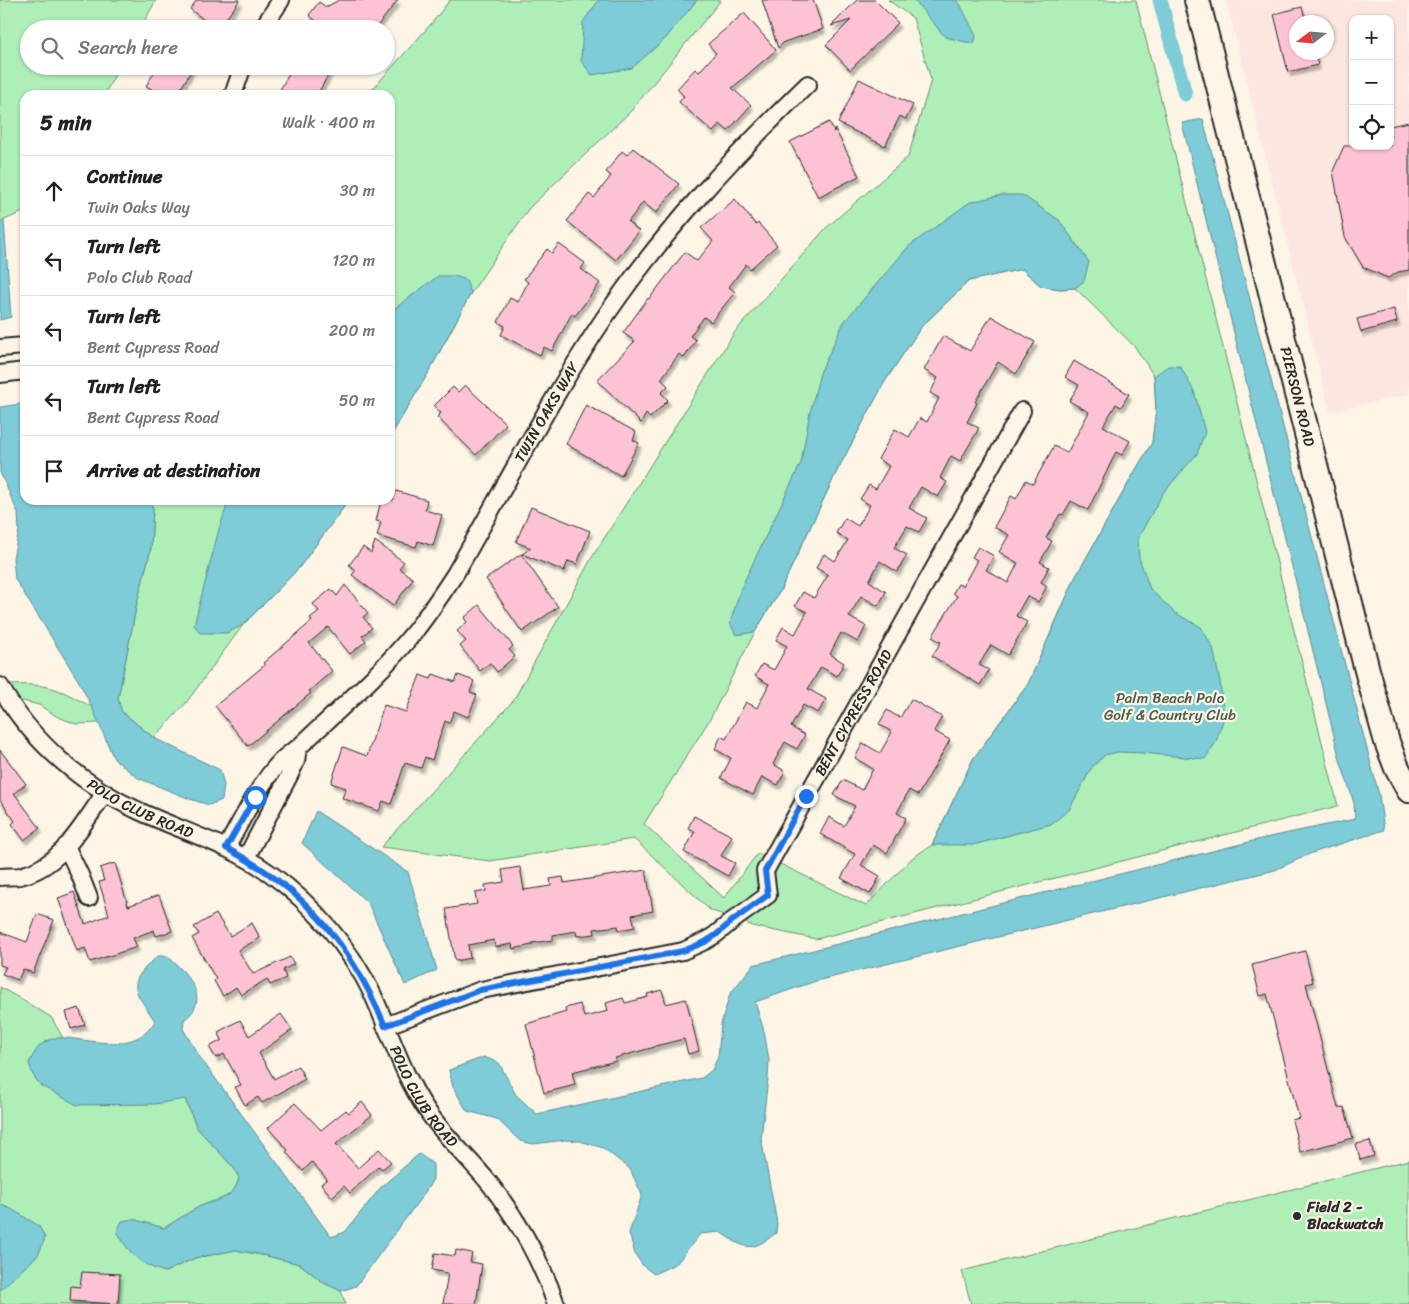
<!DOCTYPE html>
<meta charset="utf-8">
<style>
body{margin:0;font-family:Sriracha,sans-serif;background:#f2f2f2;color:#202124}
.controls{position:absolute;right:15px;top:15px;display:grid;overflow:hidden;border-radius:10px;box-shadow:0 1px 4px #0004}
.controls button{width:45px;height:45px;display:grid;place-items:center;padding:0;border:0;border-bottom:1px solid #e0e0e0;background:#fff;color:#202124;font:25px sans-serif}
.compass{position:absolute;left:1289px;top:15px;width:45px;height:45px;border-radius:50%;background:#fff;box-shadow:0 1px 4px #0004;rotate:254deg}
.stop{position:absolute;width:15px;height:15px;margin:-11px;border:4px solid #1a73e8;border-radius:50%;background:#fff}
.stop.end{background:#1a73e8;border-color:#fff;box-shadow:0 1px 5px #0008}
.list{margin:0;padding:0;list-style:none}
h2{display:flex;justify-content:space-between;align-items:center;height:65px;margin:0;padding:0 20px;font-size:21px}
h2 small{font-size:16px;font-weight:400;color:#757577}
.list li{display:grid;grid-template-columns:32px 1fr auto;gap:15px;align-items:center;box-sizing:border-box;height:70px;padding:0 20px;border-top:1px solid #e0e0e0}
.list b{display:block;font-size:19px;white-space:nowrap}
.list p{margin:0;font-size:16px;white-space:nowrap;color:#757577}
.list em{font-size:16px;font-style:normal;color:#757577}
.icon{flex:none;width:28px;height:28px;fill:none;stroke:currentColor;stroke-width:2;stroke-linecap:round;stroke-linejoin:round}
.map{position:relative;flex:none;width:1409px;height:1304px;overflow:hidden}
.search{position:absolute;background:#fff;box-shadow:0 1px 4px #0004;left:20px;top:20px;width:375px;height:55px;display:flex;align-items:center;gap:12px;box-sizing:border-box;padding:0 18px;border-radius:28px;color:#757577;font-size:19px}
.panel{position:absolute;background:#fff;box-shadow:0 1px 4px #0004;left:20px;top:90px;width:375px;height:415px;border-radius:15px}
.map>svg:first-child{display:block}
.built{fill:#fce6e0;fill-rule:evenodd}
.green{fill:#aeefb8;stroke:#6c8d72;fill-rule:evenodd}
.water{fill:#7dccd8;stroke:#5c8c93}
.lines{fill:none;stroke-linecap:round;stroke-linejoin:round}
.canal{stroke:#7dccd8;stroke-width:15}
.building{fill:#fdc3d4;stroke:#2b2b2b;filter:url(#shadow)}
.street-casing{stroke:#2b2b2b;stroke-width:20}
.secondary-casing{stroke:#2b2b2b;stroke-width:28}
.street{stroke:#fcf5e5;stroke-width:16}
.secondary{stroke:#fcf5e5;stroke-width:24}
.route{stroke:#1a73e8;stroke-width:6}
.poi-dot{fill:#2b2b2b;stroke:#fcf5e5;stroke-width:2}
.labels{text-anchor:middle;stroke-width:4.5;stroke-linejoin:round;paint-order:stroke}
.street-label{font-size:15px;fill:#2b2b2b;stroke:#fcf5e5}
.park-label{font-size:15px;fill:#4c5c4e;stroke:#fcf5e5}
.poi-label{font-size:15px;font-weight:bold;fill:#2b2b2b;stroke:#fcf5e5;text-anchor:start}
</style>
<div class="map">
<svg width="1409" height="1304" viewBox="0 0 1409 1304">
<defs>
<filter id="shadow"><feDropShadow dx="2.5" dy="4.5" stdDeviation="1" flood-color="#0004"/></filter>
</defs>
<rect width="100%" height="100%" fill="#fcf5e5"/>
<filter id="ink" filterUnits="userSpaceOnUse"><feTurbulence type="fractalNoise" baseFrequency=".02" numOctaves="2"/><feDisplacementMap in="SourceGraphic" scale="10" xChannelSelector="R" yChannelSelector="G"/><feConvolveMatrix kernelMatrix="1 2 1 2 8 2 1 2 1" color-interpolation-filters="sRGB"/></filter>
<g filter="url(#ink)">
<path class="built" d="M1226,0H1409V394L1330,412ZM1353,19H1390V146H1353ZM1296,22H1326V52H1296Z"/>
<path class="green" d="M0,0H156L140,29H29V66H120L104,95H25V211L0,222Z
M450,0H721L631,111L529,208L471,293L430,370L390,437V95H367L431,24Z
M888,0H1136L1338,806L816,939L756,927L710,910L634,839L490,861L381,847L513,701L591,559L734,333L826,228L908,157L931,80L913,18ZM1022,269L1041,286L1060,289L1075,288L1135,347L1154,376L1156,409L1152,443L1138,466L1075,578L1028,684L973,759L932,845L912,858L866,906L758,853L724,898L644,824L710,719L755,632L780,591L837,471L884,383L921,327L969,281Z
M148,500H349L298,569L243,625L186,703L154,738L122,712L98,723L76,724L56,716L39,705L23,701L0,704V686C16,684 36,684 52,688C66,692 80,701 92,707L118,698L137,603L151,548L153,508Z
M0,987L51,1017L63,1038L45,1041L185,1099L197,1128L234,1168L239,1178C233,1201 217,1198 199,1207C187,1213 176,1221 164,1228L149,1224L165,1272L195,1258L236,1250L267,1256L300,1264L324,1283L341,1291L346,1304H0Z
M1409,1160V1304H971L962,1271Z"/>
<path class="water" d="M599,0H697L666,38L632,68L592,75L581,61L583,22Z
M914,0H955L960,4L976,36L974,44L945,37Z
M1203,119L1379,795L1384,830L1312,853L1275,870L816,981L755,1002L764,1031L769,1060L768,1078L761,1138L777,1223L776,1233C751,1253 745,1249 720,1232L700,1234L677,1263L654,1274L643,1266L635,1254L629,1233L642,1195L630,1169L603,1148L580,1141L565,1140L533,1144L520,1141L497,1119L467,1111L453,1087L449,1070L484,1057L499,1063L516,1095L537,1114L702,1078L712,1070L718,1057L721,1024L730,994L753,965L1265,838L1355,819L1354,803L1340,760L1182,123Z
M1002,195H1022L1059,220L1089,262L1084,281L1075,288L1060,289L1041,286L1022,269L969,281L921,327L884,383L837,471L780,591L755,632L736,635L730,623L741,588L801,463L809,417L820,373L844,322L909,246L970,202Z
M4,221L11,317L0,320V222Z
M438,276H455L466,280L471,293L430,370L390,437V312Z
M1168,366H1180L1194,391L1205,432L1197,454L1163,493L1138,538L1139,558L1150,589L1175,613L1201,627L1213,648L1220,682L1224,717L1216,742L1205,759L1142,753L1118,752L1105,755L1092,767L1069,810L1051,824L973,845H932L973,759L1028,684L1075,578L1138,466L1152,443L1156,409L1154,376Z
M21,404L25,424V500H148L153,508L151,548L137,603L118,698L122,712L154,738L220,770L224,785L222,800L209,805L190,799L138,778L114,759L92,707L78,680L15,579L13,558L19,531L18,513L0,472V407Z
M229,500H349L298,569L243,625L227,633H200L194,625L219,529Z
M316,811L408,872L437,970L405,985L368,903L302,843Z
M158,956H167C186,972 213,999 184,1020L183,1029L199,1056L331,1237L345,1232L381,1187L419,1154L433,1164V1179L426,1191L356,1286L341,1291L324,1283L300,1264L267,1256L236,1250L195,1258L165,1272C140,1265 129,1254 117,1231L122,1221L133,1219L164,1228C176,1221 187,1213 199,1207C217,1198 233,1201 239,1178L234,1168L197,1128L185,1099L155,1104L77,1105L41,1086L33,1075L29,1063C33,1056 37,1046 45,1042C53,1036 66,1038 75,1039C103,1043 139,1050 155,1021C134,989 124,985 158,956Z
M0,1204L13,1210L39,1226L45,1238L38,1255L0,1290Z"/>
<g class="lines">
<path class="canal" d="M1160,0L1185,94"/>
</g>
<path class="building" d="M197,0H240L218,29H216L190,9Z
M339,0H398L375,29H325L309,15L319,2L326,7Z
M762,0H813L823,29L784,42L778,48Z
M857,0H875L898,23L850,70L826,45L851,20L831,26Z
M1302,7L1306,22H1296V52H1314L1318,65L1288,72L1274,14Z
M744,13L776,50L732,88L751,105L728,131L720,124L713,132L679,102L684,96L677,89L695,69L699,72L716,53L708,44Z
M158,66H194L177,95H162L146,86Z
M295,66H324L331,70L317,95H277L291,70H293Z
M859,79L913,105L906,119L900,116L885,146L838,123Z
M829,122L834,132L835,129L859,176L818,197L790,142Z
M1409,122V270L1398,272L1388,278L1363,267L1345,237L1333,171L1344,146H1390V126Z
M633,148L679,184L656,213L643,202L628,222L639,231L616,260L567,221L589,194L594,198L611,176L606,172L622,151L627,155Z
M735,199L756,225L758,223L777,245L750,269L746,264L729,287L735,292L711,322L704,317L690,336L696,340L684,358L679,354L661,379L668,386L661,393L668,400L650,418L646,414L641,423L597,380L635,341L623,333L648,298L649,299L685,252L697,261L713,241L701,228Z
M559,244L585,263L581,269L600,283L575,316L572,313L552,351L544,347L540,355L501,335L505,326L498,322L510,298L518,302L528,282L524,279L547,249L552,253Z
M1394,309L1397,322L1361,332L1357,319Z
M991,316L1035,342L1016,374L998,362L975,402L977,403L967,422L979,428L960,461L951,456L940,478L947,482L938,497L921,487L909,508L927,518L919,532L907,526L894,548L907,555L897,572L880,561L869,581L886,592L878,606L861,596L849,617L866,626L858,642L841,633L830,654L844,663L837,676L821,667L808,689L826,699L818,713L803,705L791,727L805,735L797,749L785,742L773,764L785,771L778,785L762,777L753,795L721,778L731,758L715,749L721,736L726,739L746,702L757,708L769,684L755,676L762,664L774,670L787,646L776,640L783,627L795,634L807,612L795,606L803,592L814,598L828,575L816,568L824,554L835,561L848,540L836,533L845,518L858,526L870,505L860,499L869,485L876,489L889,466L878,459L895,429L909,437L920,418L927,422L939,398L930,393L938,378L924,370L943,336L970,351Z
M1074,361L1129,394L1121,407L1116,404L1103,426L1130,441L1122,455L1116,452L1088,510L1071,501L1063,515L1060,514L1046,538L1052,541L1040,562L1049,567L1041,582L1047,586L1038,602L1027,596L1016,616L1027,622L1008,655L991,645L979,665L989,670L980,685L932,656L941,642L932,637L957,596L953,593L958,584L963,586L977,560L972,557L978,547L994,556L986,570L1008,583L1018,563L999,552L1009,535L994,527L1011,496L1016,499L1026,480L1033,484L1054,446L1067,453L1089,412L1069,401L1079,385L1065,377Z
M465,385L506,424L476,455L437,417L441,413L434,406L453,387L458,392Z
M586,405L636,432L633,440L639,443L621,476L566,444Z
M396,491L427,500L425,510L442,515L433,546L418,541L416,547L377,536L381,522L376,521L381,500H393Z
M531,507L590,531L577,564L568,561L564,571L522,554L531,548L516,542Z
M375,541L404,562L399,568L413,579L393,606L352,575L356,570L349,565L363,547L371,553Z
M521,554L558,607L522,632L486,579Z
M345,585L368,613L363,617L372,628L362,636L366,641L350,654L328,627L309,643L332,671L309,691L311,693L248,746L215,706L265,665L263,663L312,621L310,618L319,611L313,604L331,589L337,596Z
M479,605L513,646L509,650L515,656L497,672L490,663L480,671L460,646L466,641L457,631L467,622L464,618Z
M433,674L455,682L458,675L474,681L470,692L477,695L468,717L454,711L449,723L445,721L432,760L425,757L421,768L405,763L391,804L383,801L379,811L342,798L346,788L331,783L343,747L367,756L384,705L406,712L420,675L431,679Z
M911,699L942,717L934,731L950,740L918,795L909,790L897,813L906,818L887,853L873,845L861,865L880,876L870,894L841,878L855,854L820,834L829,817L844,826L855,806L834,795L843,780L862,790L873,769L855,758L863,743L880,753L892,732L879,724L887,710L900,718Z
M0,750L26,784L14,793L40,828L24,840L12,824L15,821L0,800Z
M694,816L732,836L721,856L735,863L728,876L684,852L695,831L688,828Z
M115,863L128,906L159,895L172,931L156,936L154,930L133,938L137,947L90,962L85,948L77,951L58,898L74,892L85,924L109,915L99,882L104,881L100,868Z
M520,867L524,890L551,886L550,879L563,877L564,883L646,870L653,911L632,915L635,927L619,930L618,926L594,929L595,934L577,936L576,931L553,935V940L532,943V945L513,949L512,944L495,947L494,940L468,945L470,958L455,961L446,909L477,904L475,893L486,891L485,885L504,882L502,870Z
M37,914L54,920L33,973L23,969L18,980L2,974L6,967L0,965V932L27,942Z
M216,914L230,936L252,923L260,938L238,950L253,974L290,957L294,964L283,970L286,978L270,985L267,979L241,995L236,987L223,996L214,981L216,979L192,938L199,934L194,927Z
M1305,951L1313,982L1306,984L1338,1108L1344,1107L1353,1138L1300,1152L1292,1120L1299,1118L1267,994L1260,996L1252,965Z
M662,990L666,1004L686,999L699,1051L688,1054L684,1039L655,1046V1047L615,1058L616,1061L572,1072L575,1085L544,1093L526,1024L566,1012L565,1008L580,1004L584,1017L608,1011L606,1003L623,998L625,1003L648,997L647,994Z
M79,1008L85,1025L71,1029L66,1012Z
M281,1014L292,1030L259,1053L274,1079L298,1066L305,1079L262,1103L258,1097L245,1105L235,1087L241,1085L224,1054L216,1058L209,1047L222,1040L218,1032L240,1020L249,1036Z
M362,1102L372,1115L336,1144L358,1168L379,1149L391,1162L382,1169L379,1166L350,1193L344,1186L332,1197L321,1184L327,1179L312,1162L303,1171L286,1152L288,1150L268,1128L295,1103L321,1130L346,1110L349,1113Z
M1370,1141L1374,1156L1360,1160L1356,1144Z
M456,1250L472,1253L470,1262L482,1264L476,1304H443L448,1273L432,1270L435,1253L455,1256Z
M82,1272L120,1274L118,1304L70,1301L71,1286L80,1287Z"/>
<g class="lines">
<defs>
<g id="street">
<path d="M262,29L281,0"/>
<path d="M233,95L243,66"/>
<path d="M0,348L25,346"/>
<path d="M0,374L25,371"/>
<path id="s1" d="M0,686C30,740 83,786 139,811C184,832 231,845 271,874C313,905 350,947 373,995C391,1035 403,1076 428,1112C446,1138 470,1159 490,1184C518,1220 541,1260 556,1304"/>
<path id="s2" d="M298,748C338,710 381,674 415,631C429,613 442,594 455,574C505,487 551,397 607,314C665,229 735,155 808,84"/>
<path d="M66,846L80,875L89,898"/>
<path d="M226,848C243,819 268,763 298,748L296,761L291,772L246,858"/>
<path d="M0,877C6,876 14,877 20,876C61,867 82,825 105,793"/>
<path id="s3" d="M385,1026L481,990L683,951L705,941L715,935L732,921L768,895L765,871L1022,411"/>
</g>
<g id="secondary">
<path id="s4" d="M1197,0L1367,670L1387,742L1397,768L1409,790"/>
</g>
</defs>
<use href="#street" class="street-casing"/>
<use href="#secondary" class="secondary-casing"/>
<use href="#street" class="street"/>
<use href="#secondary" class="secondary"/>
</g>
</g>
<g class="lines" filter="url(#ink)">
<path class="route" d="M255,797L226,848C305,889 351,945 385,1026L480,990L683,951L705,942L716,935L732,921L768,895L765,871L806,796"/>
</g>
<circle class="poi-dot" cx="1297" cy="1216" r="5"/>
<g class="labels">
<g class="street-label">
<text dy="5" stroke="none"><textPath href="#s4" startOffset="409">PIERSON ROAD</textPath></text>
<text dy="5" stroke="none"><textPath href="#s2" startOffset="421">TWIN OAKS WAY</textPath></text>
<text dy="5" stroke="none"><textPath href="#s3" startOffset="616">BENT CYPRESS ROAD</textPath></text>
<text dy="5" stroke="none"><textPath href="#s1" startOffset="190">POLO CLUB ROAD</textPath></text>
<text dy="5" stroke="none"><textPath href="#s1" startOffset="610">POLO CLUB ROAD</textPath></text>
</g>
<g class="park-label">
<text x="1170" y="703">Palm Beach Polo<tspan x="1170" dy="17">Golf &amp; Country Club</tspan></text>
</g>
<g class="poi-label">
<text x="1307" y="1212">Field 2 -<tspan x="1307" dy="17">Blackwatch</tspan></text>
</g>
</g>
</svg>
<div class="controls">
<button>+</button>
<button>−</button>
<button><svg class="icon" aria-label="locate" viewBox="0 0 24 24"><circle cx="12" cy="12" r="6"/><path d="M12 2v4M12 18v4M2 12h4M18 12h4"/></svg></button>
</div>
<svg class="compass" viewBox="-18 -18 36 36"><path d="M0-13l5 13h-10z" fill="#e53935"/><path d="M0 13l5-13h-10z" fill="#757577"/></svg>
<div class="stop" style="left:255px;top:797px"></div>
<div class="stop end" style="left:806px;top:796px"></div>
<div class="search"><svg class="icon" aria-label="search" viewBox="0 0 24 24"><circle cx="10" cy="10" r="6"/><path d="M15 15l6 6"/></svg>Search here</div>
<section class="panel">
<h2>5 min<small>Walk · 400 m</small></h2>
<ul class="list">
<li><svg class="icon" aria-label="ahead" viewBox="0 0 24 24"><path d="M12 20V5M6 11l6-6 6 6"/></svg><div><b>Continue</b><p>Twin Oaks Way</p></div><em>30 m</em></li>
<li><svg class="icon" aria-label="left" viewBox="0 0 24 24"><path d="M17 20v-9H6M10 6l-5 5 5 5"/></svg><div><b>Turn left</b><p>Polo Club Road</p></div><em>120 m</em></li>
<li><svg class="icon" aria-label="left" viewBox="0 0 24 24"><path d="M17 20v-9H6M10 6l-5 5 5 5"/></svg><div><b>Turn left</b><p>Bent Cypress Road</p></div><em>200 m</em></li>
<li><svg class="icon" aria-label="left" viewBox="0 0 24 24"><path d="M17 20v-9H6M10 6l-5 5 5 5"/></svg><div><b>Turn left</b><p>Bent Cypress Road</p></div><em>50 m</em></li>
<li><svg class="icon" aria-label="arrive" viewBox="0 0 24 24"><path d="M6 21V4h12l-3 4 3 4H6"/></svg><div><b>Arrive at destination</b></div></li>
</ul>
</section>
</div>
